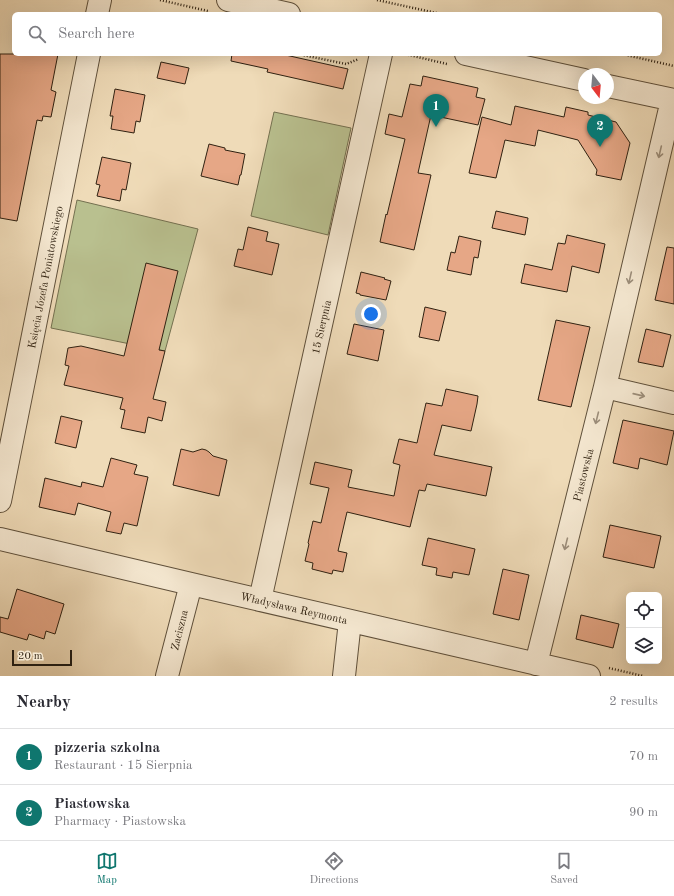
<!DOCTYPE html>
<meta charset="utf-8">
<style>
body{margin:0;font-family:"Old Standard TT",serif;background:#f2f2f3;color:#2b2b33}
.controls{position:absolute;right:12px;bottom:12px;display:grid;overflow:hidden;border-radius:6px;box-shadow:0 4px 16px #0002}
.controls button{width:36px;height:36px;display:grid;place-items:center;padding:0;border:0;border-bottom:1px solid #e1e1e2;background:#fff;color:#2b2b33;font:20px sans-serif}
.compass{position:absolute;left:578px;top:68px;width:36px;height:36px;border-radius:50%;background:#fff;box-shadow:0 4px 16px #0002;rotate:164deg}
.scale{position:absolute;left:12px;bottom:10px;width:60px;box-sizing:border-box;padding-left:4px;border:2px solid #2f2111;border-top:0;font-size:11px;line-height:14px;white-space:nowrap;color:#2f2111;-webkit-text-stroke:3px #f5e8d1;paint-order:stroke}
.you{position:absolute;left:371px;top:314px;width:14px;height:14px;margin:-10px;border:3px solid #fff;border-radius:50%;background:#1a73e8;box-shadow:0 0 0 6px #1a73e833}
.badge{display:grid;place-items:center;width:26px;height:26px;border-radius:50%;background:#0f766e;color:#fff;font-size:13px;font-weight:700}
.pin{position:absolute;translate:-50% -33px;filter:drop-shadow(0 1px 2px #0008)}
.pin::after{content:'';position:absolute;top:21px;width:14px;height:12px;background:inherit;clip-path:polygon(0 0,100% 0,50% 100%)}
.list{margin:0;padding:0;list-style:none}
h2{display:flex;justify-content:space-between;align-items:center;height:52px;margin:0;padding:0 16px;font-size:17px}
h2 small{font-size:13px;font-weight:400;color:#7c7c81}
.list li{display:grid;grid-template-columns:26px 1fr auto;gap:12px;align-items:center;box-sizing:border-box;height:56px;padding:0 16px;border-top:1px solid #e1e1e2}
.list b{display:block;font-size:15px;white-space:nowrap}
.list p{margin:0;font-size:13px;white-space:nowrap;color:#7c7c81}
.list em{font-size:13px;font-style:normal;color:#7c7c81}
.icon{flex:none;width:22px;height:22px;fill:none;stroke:currentColor;stroke-width:2;stroke-linecap:round;stroke-linejoin:round}
.map{position:relative;flex:none;width:674px;height:676px;overflow:hidden}
.search{position:absolute;background:#fff;box-shadow:0 4px 16px #0002;left:12px;right:12px;top:12px;height:44px;display:flex;align-items:center;gap:10px;box-sizing:border-box;padding:0 14px;border-radius:6px;color:#7c7c81;font-size:15px}
.sheet{height:164px;background:#fff}
nav{display:flex;justify-content:space-around;align-items:center;box-sizing:border-box;height:56px;border-top:1px solid #e1e1e2;background:#fff;font-size:11px;color:#7c7c81}
nav a{display:grid;justify-items:center;gap:2px}
nav .on{color:#0f766e}
.map>svg:first-child{display:block}
.green{fill:#b9c08f;stroke:#747050}
.building{fill:#e6a786;stroke:#2f2111}
.lines{fill:none;stroke-linecap:round;stroke-linejoin:round}
.minor-casing{stroke:#5f503b;stroke-width:24}
.path{stroke:#2f2111;stroke-width:2.5;stroke-dasharray:1 2;stroke-linecap:butt}
.minor{stroke:#f5e8d1;stroke-width:22}
.oneway{stroke:#9c8e7b}
.labels{text-anchor:middle;stroke-width:3;stroke-linejoin:round;paint-order:stroke}
.street-label{font-size:11px;fill:#2f2111;stroke:#f5e8d1}
</style>
<div class="map">
<svg width="674" height="676" viewBox="0 0 674 676">
<rect width="100%" height="100%" fill="#efdbb8"/>
<filter id="stains"><feTurbulence type="fractalNoise" baseFrequency=".005" numOctaves="4"/><feColorMatrix values="0 0 0 0 .2 0 0 0 0 .09 0 0 0 0 .02 0 0 0 .5 -.17"/></filter>
<radialGradient id="worn" r=".72"><stop offset=".6" stop-color="#630" stop-opacity="0"/><stop offset="1" stop-color="#630" stop-opacity=".3"/></radialGradient>
<path class="green" d="M274,112L351,128L328,235L251,216Z
M77,200L198,229L165,351L51,328Z"/>
<path class="building" d="M0,54H58L51,90L56,92L51,117L43,116L42,121L37,120L17,221L0,218Z
M232,54H281L348,69L343,89L267,72L268,69L231,61Z
M161,62L189,68L185,84L157,78Z
M423,76L478,88L476,97L485,99L478,125L431,115L418,173L431,175L414,250L380,242L386,214L387,215L405,139L385,134L389,114L402,117L410,84L421,86Z
M115,89L145,95L140,122L136,121L134,133L111,129L113,116H110Z
M515,106L564,117L566,107L588,112V115L616,122L630,143L621,180L596,175L597,170L578,140L538,130L535,146L505,140L496,178L469,173L482,117L511,125Z
M209,144L225,148V150L245,154L241,175H240L238,185L201,176Z
M102,157L131,163L126,190L122,189L120,201L97,196L100,185L96,184Z
M496,211L528,218L525,235L492,228Z
M248,227L268,232L266,241L279,244L272,275L234,266L238,249L243,250Z
M567,235L605,244L599,273L572,266L567,292L521,283L525,264L552,270L558,243L565,244Z
M459,236L481,241L478,258L474,257L471,275L447,270L451,252L455,253Z
M667,247L674,248V304L655,300Z
M146,263L178,271L159,350L165,351L153,399L166,402L162,421L148,417L145,433L121,428L125,410L120,409L123,398L64,385L69,366L65,365L68,348L81,346L124,356Z
M361,272L385,278L384,279L391,281L386,300L360,295V294L356,293Z
M425,307L446,312L439,341L419,337Z
M556,320L590,327L571,407L538,400Z
M354,324L384,330L378,361L347,354Z
M646,329L671,335L663,367L638,362Z
M446,389L478,396L477,404L471,431L442,425L434,455L492,467L486,496L427,484L425,491L419,490L410,527L347,512L338,551L347,553L343,572L333,570L332,574L312,569L313,563L305,561L309,544L308,543L313,521L321,523L329,488L310,484L315,462L352,470L348,487L394,496L400,465L393,463L399,439L417,443L426,403L442,406Z
M61,416L82,421L76,448L55,443Z
M623,420L674,431L667,465L640,458L638,469L613,463Z
M181,449L193,452L202,449L206,450L209,452L213,456L227,460L219,496L173,485Z
M111,458L137,465L134,474L148,477L137,526L124,523L121,534L106,531L111,512L78,503L75,515L39,507L45,478L81,487L82,482L103,487Z
M610,525L661,536L654,568L603,557Z
M428,538L475,549L469,575L453,572L452,578L436,575L437,568L422,565Z
M503,569L529,575L519,620L493,614Z
M17,589L64,604L55,634L46,631L44,639L29,634L27,640L0,632V617L8,619Z
M581,615L619,624L613,648L576,639Z"/>
<g class="lines">
<defs>
<path id="minor" d="M228,0L289,14
M97,14L100,0
M466,54L584,80
M608,86L674,100
M605,387L674,403
M0,501L89,54
M0,539L191,584L589,676
M260,600L381,54
M536,664L605,387L672,100
M167,676L191,584
M344,676L350,621"/>
</defs>
<use href="#minor" class="minor-casing"/>
<path class="path" d="M160,0L208,11L209,14
M377,0L441,14
M298,54L346,64L359,59
M405,54L447,64
M622,54L674,66
M609,668L643,676"/>
<use href="#minor" class="minor"/>
</g>
<defs><path id="oneway-shaft" d="M-6 0H5M1.5-3L5.5 0L1.5 3" fill="none" stroke-width="1.6" stroke-linecap="round" stroke-linejoin="round"/></defs>
<g class="oneway">
<use href="#oneway-shaft" transform="translate(660 152) rotate(103)"/>
<use href="#oneway-shaft" transform="translate(630 278) rotate(103)"/>
<use href="#oneway-shaft" transform="translate(639 395) rotate(13)"/>
<use href="#oneway-shaft" transform="translate(597 418) rotate(104)"/>
<use href="#oneway-shaft" transform="translate(566 544) rotate(104)"/>
</g>
<g class="labels">
<g class="street-label">
<text transform="translate(45 277) rotate(-79)" y="4">Księcia Józefa Poniatowskiego</text>
<text transform="translate(321 327) rotate(-77)" y="4">15 Sierpnia</text>
<text transform="translate(583 475) rotate(-76)" y="4">Piastowska</text>
<text transform="translate(294 608) rotate(13)" y="4">Władysława Reymonta</text>
<text transform="translate(179 630) rotate(-76)" y="4">Zaciszna</text>
</g>
</g>
<rect width="100%" height="100%" filter="url(#stains)"/>
<rect width="100%" height="100%" fill="url(#worn)"/>
</svg>
<div class="controls">
<button><svg class="icon" aria-label="locate" viewBox="0 0 24 24"><circle cx="12" cy="12" r="6"/><path d="M12 2v4M12 18v4M2 12h4M18 12h4"/></svg></button>
<button><svg class="icon" aria-label="layers" viewBox="0 0 24 24"><path d="M12 4l9 5-9 5-9-5zM3 14l9 5 9-5"/></svg></button>
</div>
<svg class="compass" viewBox="-18 -18 36 36"><path d="M0-13l5 13h-10z" fill="#e53935"/><path d="M0 13l5-13h-10z" fill="#7c7c81"/></svg>
<div class="scale">20 m</div>
<div class="you"></div>
<div class="pin badge" style="left:436px;top:127px">1</div>
<div class="pin badge" style="left:600px;top:147px">2</div>
<div class="search"><svg class="icon" aria-label="search" viewBox="0 0 24 24"><circle cx="10" cy="10" r="6"/><path d="M15 15l6 6"/></svg>Search here</div>
</div>
<section class="sheet">
<h2>Nearby<small>2 results</small></h2>
<ul class="list">
<li><span class="badge">1</span><div><b>pizzeria szkolna</b><p>Restaurant · 15 Sierpnia</p></div><em>70 m</em></li>
<li><span class="badge">2</span><div><b>Piastowska</b><p>Pharmacy · Piastowska</p></div><em>90 m</em></li>
</ul>
</section>
<nav>
<a class="on"><svg class="icon" aria-label="map" viewBox="0 0 24 24"><path d="M3 6l6-2 6 2 6-2v14l-6 2-6-2-6 2zM9 4v14M15 6v14"/></svg>Map</a>
<a><svg class="icon" aria-label="directions" viewBox="0 0 24 24"><path d="M12 3l9 9-9 9-9-9zM9 14v-3h6M13 9l2 2-2 2"/></svg>Directions</a>
<a><svg class="icon" aria-label="saved" viewBox="0 0 24 24"><path d="M7 4h10v16l-5-4-5 4z"/></svg>Saved</a>
</nav>
